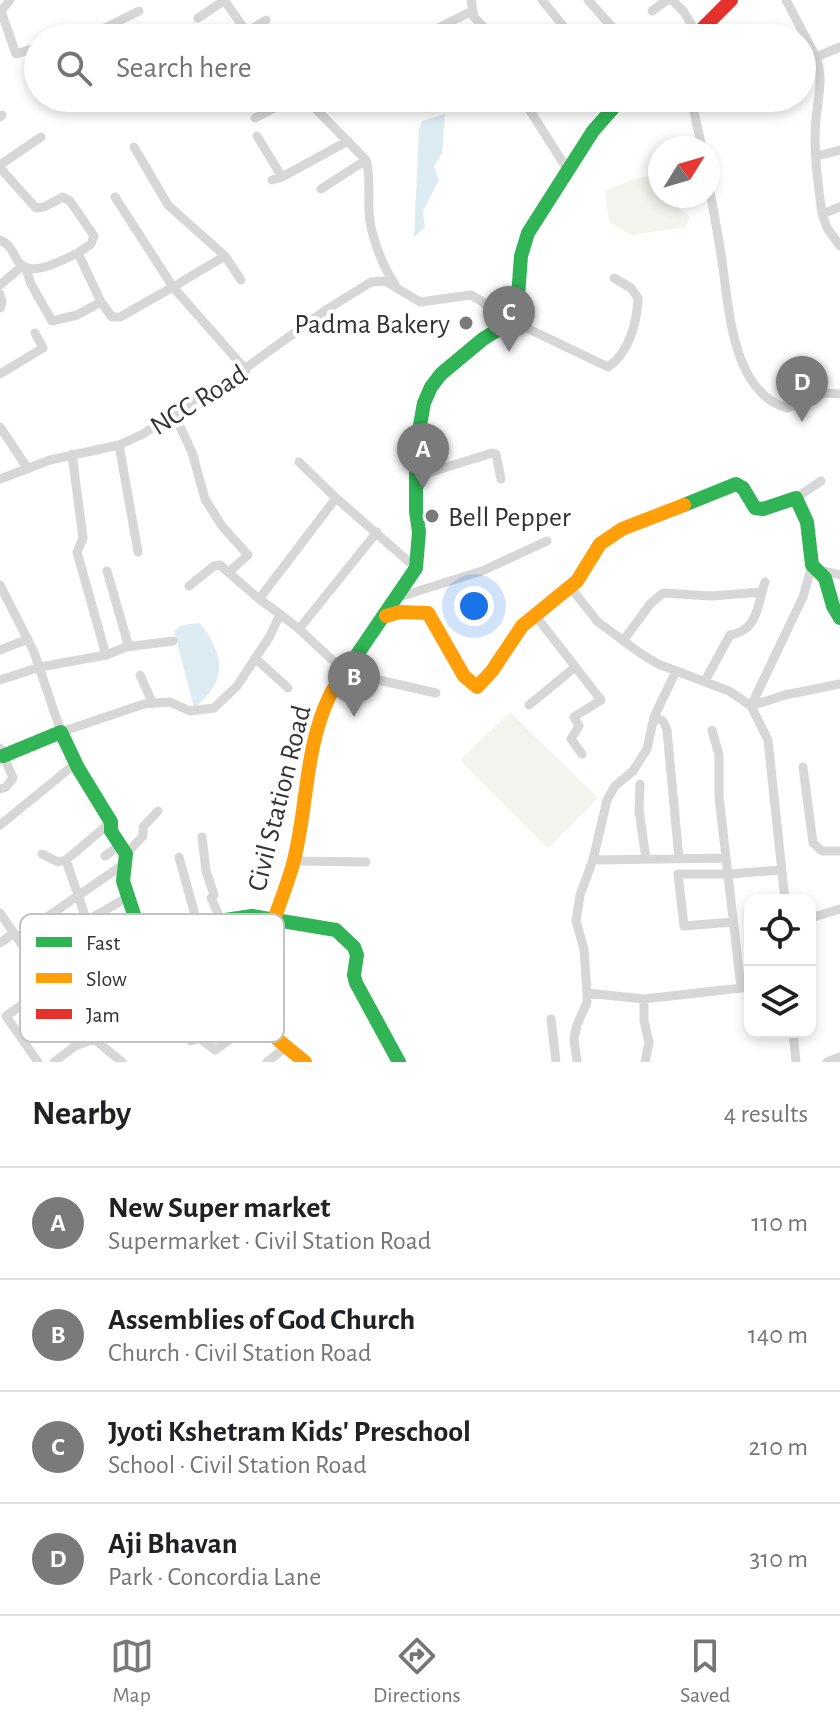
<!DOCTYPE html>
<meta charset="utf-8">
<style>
body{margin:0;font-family:"Alegreya Sans",sans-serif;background:#f2f2f2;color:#202124}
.controls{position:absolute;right:24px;bottom:24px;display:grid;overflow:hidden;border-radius:16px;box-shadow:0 4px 12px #0003}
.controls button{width:72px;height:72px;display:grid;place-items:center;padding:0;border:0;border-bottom:2px solid #e0e0e0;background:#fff;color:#202124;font:40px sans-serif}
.compass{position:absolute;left:648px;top:136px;width:72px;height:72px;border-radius:50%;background:#fff;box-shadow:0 4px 12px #0003;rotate:53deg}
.you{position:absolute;left:474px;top:606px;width:28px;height:28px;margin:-20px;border:6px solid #fff;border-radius:50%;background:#1a73e8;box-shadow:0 0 0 12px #1a73e833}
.badge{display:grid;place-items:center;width:52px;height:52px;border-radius:50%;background:#7a7a7a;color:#fff;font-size:26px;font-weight:700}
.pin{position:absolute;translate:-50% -66px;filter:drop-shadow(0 2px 4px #0008)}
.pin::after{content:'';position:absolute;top:42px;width:28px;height:24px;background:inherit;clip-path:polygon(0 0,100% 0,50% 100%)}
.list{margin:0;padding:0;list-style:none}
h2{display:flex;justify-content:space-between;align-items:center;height:104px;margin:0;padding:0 32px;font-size:34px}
h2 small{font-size:26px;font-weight:400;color:#757577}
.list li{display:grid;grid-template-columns:52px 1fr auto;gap:24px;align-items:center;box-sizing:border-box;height:112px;padding:0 32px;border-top:2px solid #e0e0e0}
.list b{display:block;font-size:30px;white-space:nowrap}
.list p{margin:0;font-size:26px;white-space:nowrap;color:#757577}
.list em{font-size:26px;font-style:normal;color:#757577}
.icon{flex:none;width:44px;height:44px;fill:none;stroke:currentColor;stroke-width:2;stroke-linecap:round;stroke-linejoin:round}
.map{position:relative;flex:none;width:840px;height:1062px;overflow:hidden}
.search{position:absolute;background:#fff;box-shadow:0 4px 12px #0003;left:24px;right:24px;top:24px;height:88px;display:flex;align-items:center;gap:20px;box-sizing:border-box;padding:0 28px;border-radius:44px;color:#757577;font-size:30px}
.sheet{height:552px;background:#fff}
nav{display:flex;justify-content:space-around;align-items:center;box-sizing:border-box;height:112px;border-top:2px solid #e0e0e0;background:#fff;font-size:22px;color:#757577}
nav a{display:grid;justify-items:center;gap:4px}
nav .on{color:#7a7a7a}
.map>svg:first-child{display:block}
.green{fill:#f1f5ed}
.water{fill:#ddebf3}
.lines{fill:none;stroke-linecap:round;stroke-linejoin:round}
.street{stroke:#d7d7d7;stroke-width:9}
.fast{stroke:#30b455;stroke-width:14}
.slow{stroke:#ff9f0a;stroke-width:14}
.jam{stroke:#e5322d;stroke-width:14}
.poi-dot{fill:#7a7a7a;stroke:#fff;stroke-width:3}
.labels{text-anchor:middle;stroke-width:8;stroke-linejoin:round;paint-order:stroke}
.poi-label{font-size:28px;fill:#333;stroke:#fff;text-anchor:end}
.street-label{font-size:28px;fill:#333;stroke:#fff}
.key{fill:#fff;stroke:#c2c2c2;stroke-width:2}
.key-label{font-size:22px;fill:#333}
</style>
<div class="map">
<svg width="840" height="1062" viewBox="0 0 840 1062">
<rect width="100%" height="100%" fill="#fff"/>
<path class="green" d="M660,175V196H664L690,217L685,227L632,235L609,221L605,191L634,179Z
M510,712L598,798L548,848L460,760Z"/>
<path class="water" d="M445,114L442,153L434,167L439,180L423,211L425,227L414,237L419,129L422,121Z
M200,623C225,656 228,681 194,708L174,631L182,625Z"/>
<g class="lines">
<path class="street" d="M10,0L1,11L16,54L38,47
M224,0L251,38
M471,0L474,17L494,38
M542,0L573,38
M588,0L622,38
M672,0L684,12L697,34
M786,0L816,57L840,47
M652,11L667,0
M198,18L225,0
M247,32L266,20
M85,38L139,11
M436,38L434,30L472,11
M816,57C824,79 818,97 816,119C813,150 818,183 822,214L827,228L840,246
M305,98L366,160C371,177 368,193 369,211C369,231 383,268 395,284
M522,98L567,169
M691,98L702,148
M460,102L471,98
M167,104L190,98
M0,117L2,115
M255,118L293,98
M257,136L282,177
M134,147L168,205L225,256L241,280
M817,156L840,150
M0,165L41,137
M0,168L36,208L44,207L63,197L70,201L94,236L91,244L78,253L101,302L112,317H120L173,287L246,370
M272,180L282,177L348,141
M708,181C713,208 718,234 722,261C729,308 732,392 787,408L824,393L840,394
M321,189L366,160
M115,197L173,287L225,256
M822,214L840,207
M0,240C8,243 12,250 16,258C28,281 60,261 78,253
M26,269L31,284L52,321L77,315L101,302
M0,285L21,267
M0,294L2,303L0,308
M512,321L608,367C629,353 637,323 638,298L631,288L614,278
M0,374L43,348L35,333
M174,414L192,452L205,499L222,526L248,555L229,572
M0,427L28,469
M119,445L138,552
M72,454L83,538L77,552L106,655
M299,462L336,498L416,568
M415,477L492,453L496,454L501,479
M0,479L50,460L119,445L143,434L191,402L214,391L326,310L371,282L385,281L420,302L471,295L483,302L502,325
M796,498L821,481
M820,570L840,575
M0,585L34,652L61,732L144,704L170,702L190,711L214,708L237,686L270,636L280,614L299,629L344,671L361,673L370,678L436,693
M189,586L214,566L220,565L259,599
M570,587L598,622L640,653L658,664L729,691L751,706L768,740L785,900
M399,597L482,571L547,541
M280,614L259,599L336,498
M535,615L601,700L574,717L579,726L571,739L582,754
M299,629L377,532
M623,641L651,603L663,593L712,596L761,592
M126,647L173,641
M0,650L28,639
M255,658L288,688
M140,675L153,704
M0,680L40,667L106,655L126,647L128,644L107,571
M705,681L730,635C759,630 757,605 765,582
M529,705L574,668
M751,706L803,597L812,565
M751,706L785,695L840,684
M654,717L663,721L667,730L679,859
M712,730L719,755V797L741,988
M0,748L13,778L6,787L0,789
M803,767L813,843L822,851H840
M640,784L639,810L646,859
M111,822L66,860L84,913L126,984L133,988L144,1005H149L194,985L213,1000L258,990
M0,825L75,764
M202,837L206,871L214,895L211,898L221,920
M42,854L58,862L66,860
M126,854L143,836V827L158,811
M105,856L120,845
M179,857L198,926
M593,860L726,858
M294,861L366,862
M0,913L50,985L87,979L143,942
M810,918L840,909
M733,922L684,926L678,874H730L781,870
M18,937L127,862
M0,943L14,933
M29,954L52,935L88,920L128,897
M587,993L644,999L750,987
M644,999V1021L649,1042L645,1062
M551,1019L556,1062
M181,1029L191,1041L199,1038L215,1050L261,1017
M793,1032L796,1062
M38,1062L6,1016L50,985
M54,1062L75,1046L94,1039L122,1062
M267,1062L281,1051L284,1044
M577,1062L574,1039L577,1025L587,1002V993L584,949L576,921L580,895L593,860L607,800L615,786L633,771L647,749L654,717L676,671
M827,1062L840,1057"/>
<path class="fast" d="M684,505L736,484L743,488L755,508L763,509L796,498L807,522L812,565L825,578L833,606L840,618
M350,665L416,568L419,532L416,511V447L424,403L431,387L441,374L483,339L512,321L517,310L521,256L528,233L593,131L622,98
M3,756L61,732L78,768L111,822V831L126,854L123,881L143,942L205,923L252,916L336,930L354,947L357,955L354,975L356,983L399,1062"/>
<path class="slow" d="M386,616L400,612L428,613L464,676L477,687L492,671L522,626L577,581L600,544L622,529L684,505
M305,1062C290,1049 264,1033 261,1013C251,962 280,911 293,864C308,808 304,749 330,695C335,685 343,675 350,665"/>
<path class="jam" d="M693,38L731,0"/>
</g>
<g class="poi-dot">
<circle cx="466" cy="323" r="8"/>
<circle cx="432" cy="516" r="8"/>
</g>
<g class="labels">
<g class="poi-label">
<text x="450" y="333">Padma Bakery</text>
<text x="448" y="526" text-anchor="start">Bell Pepper</text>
</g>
<g class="street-label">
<text transform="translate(198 399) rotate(-32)" y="10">NCC Road</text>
<text transform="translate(278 798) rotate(-76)" y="10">Civil Station Road</text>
</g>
</g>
<rect x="20" y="914" width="264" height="128" rx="12" class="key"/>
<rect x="36" y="937" width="36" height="10" fill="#30b455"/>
<rect x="36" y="973" width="36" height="10" fill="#ff9f0a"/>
<rect x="36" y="1009" width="36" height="10" fill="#e5322d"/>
<g class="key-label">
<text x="86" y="950">Fast</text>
<text x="86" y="986">Slow</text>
<text x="86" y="1022">Jam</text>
</g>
</svg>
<div class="controls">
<button><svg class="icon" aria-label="locate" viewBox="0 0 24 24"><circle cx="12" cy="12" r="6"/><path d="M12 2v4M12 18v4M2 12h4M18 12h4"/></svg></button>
<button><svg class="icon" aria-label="layers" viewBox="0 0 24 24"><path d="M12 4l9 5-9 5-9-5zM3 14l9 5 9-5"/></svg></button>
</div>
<svg class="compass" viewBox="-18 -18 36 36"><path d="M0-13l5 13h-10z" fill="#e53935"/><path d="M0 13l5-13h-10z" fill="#757577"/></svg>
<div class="you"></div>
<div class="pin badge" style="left:423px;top:489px">A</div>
<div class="pin badge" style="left:354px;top:717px">B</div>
<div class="pin badge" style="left:509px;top:352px">C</div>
<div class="pin badge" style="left:802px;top:422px">D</div>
<div class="search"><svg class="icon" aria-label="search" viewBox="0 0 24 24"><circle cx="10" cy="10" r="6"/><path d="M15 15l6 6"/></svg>Search here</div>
</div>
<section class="sheet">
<h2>Nearby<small>4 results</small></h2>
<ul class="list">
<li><span class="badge">A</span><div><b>New Super market</b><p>Supermarket · Civil Station Road</p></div><em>110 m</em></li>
<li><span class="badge">B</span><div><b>Assemblies of God Church</b><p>Church · Civil Station Road</p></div><em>140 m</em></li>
<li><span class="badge">C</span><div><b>Jyoti Kshetram Kids' Preschool</b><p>School · Civil Station Road</p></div><em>210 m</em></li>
<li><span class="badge">D</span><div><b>Aji Bhavan</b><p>Park · Concordia Lane</p></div><em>310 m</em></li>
</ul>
</section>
<nav>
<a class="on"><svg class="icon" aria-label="map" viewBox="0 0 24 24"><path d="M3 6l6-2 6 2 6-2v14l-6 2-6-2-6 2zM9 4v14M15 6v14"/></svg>Map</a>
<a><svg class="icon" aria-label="directions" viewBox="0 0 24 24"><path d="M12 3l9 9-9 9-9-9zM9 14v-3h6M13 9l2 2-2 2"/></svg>Directions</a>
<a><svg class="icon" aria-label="saved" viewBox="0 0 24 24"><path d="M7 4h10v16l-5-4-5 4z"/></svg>Saved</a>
</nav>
